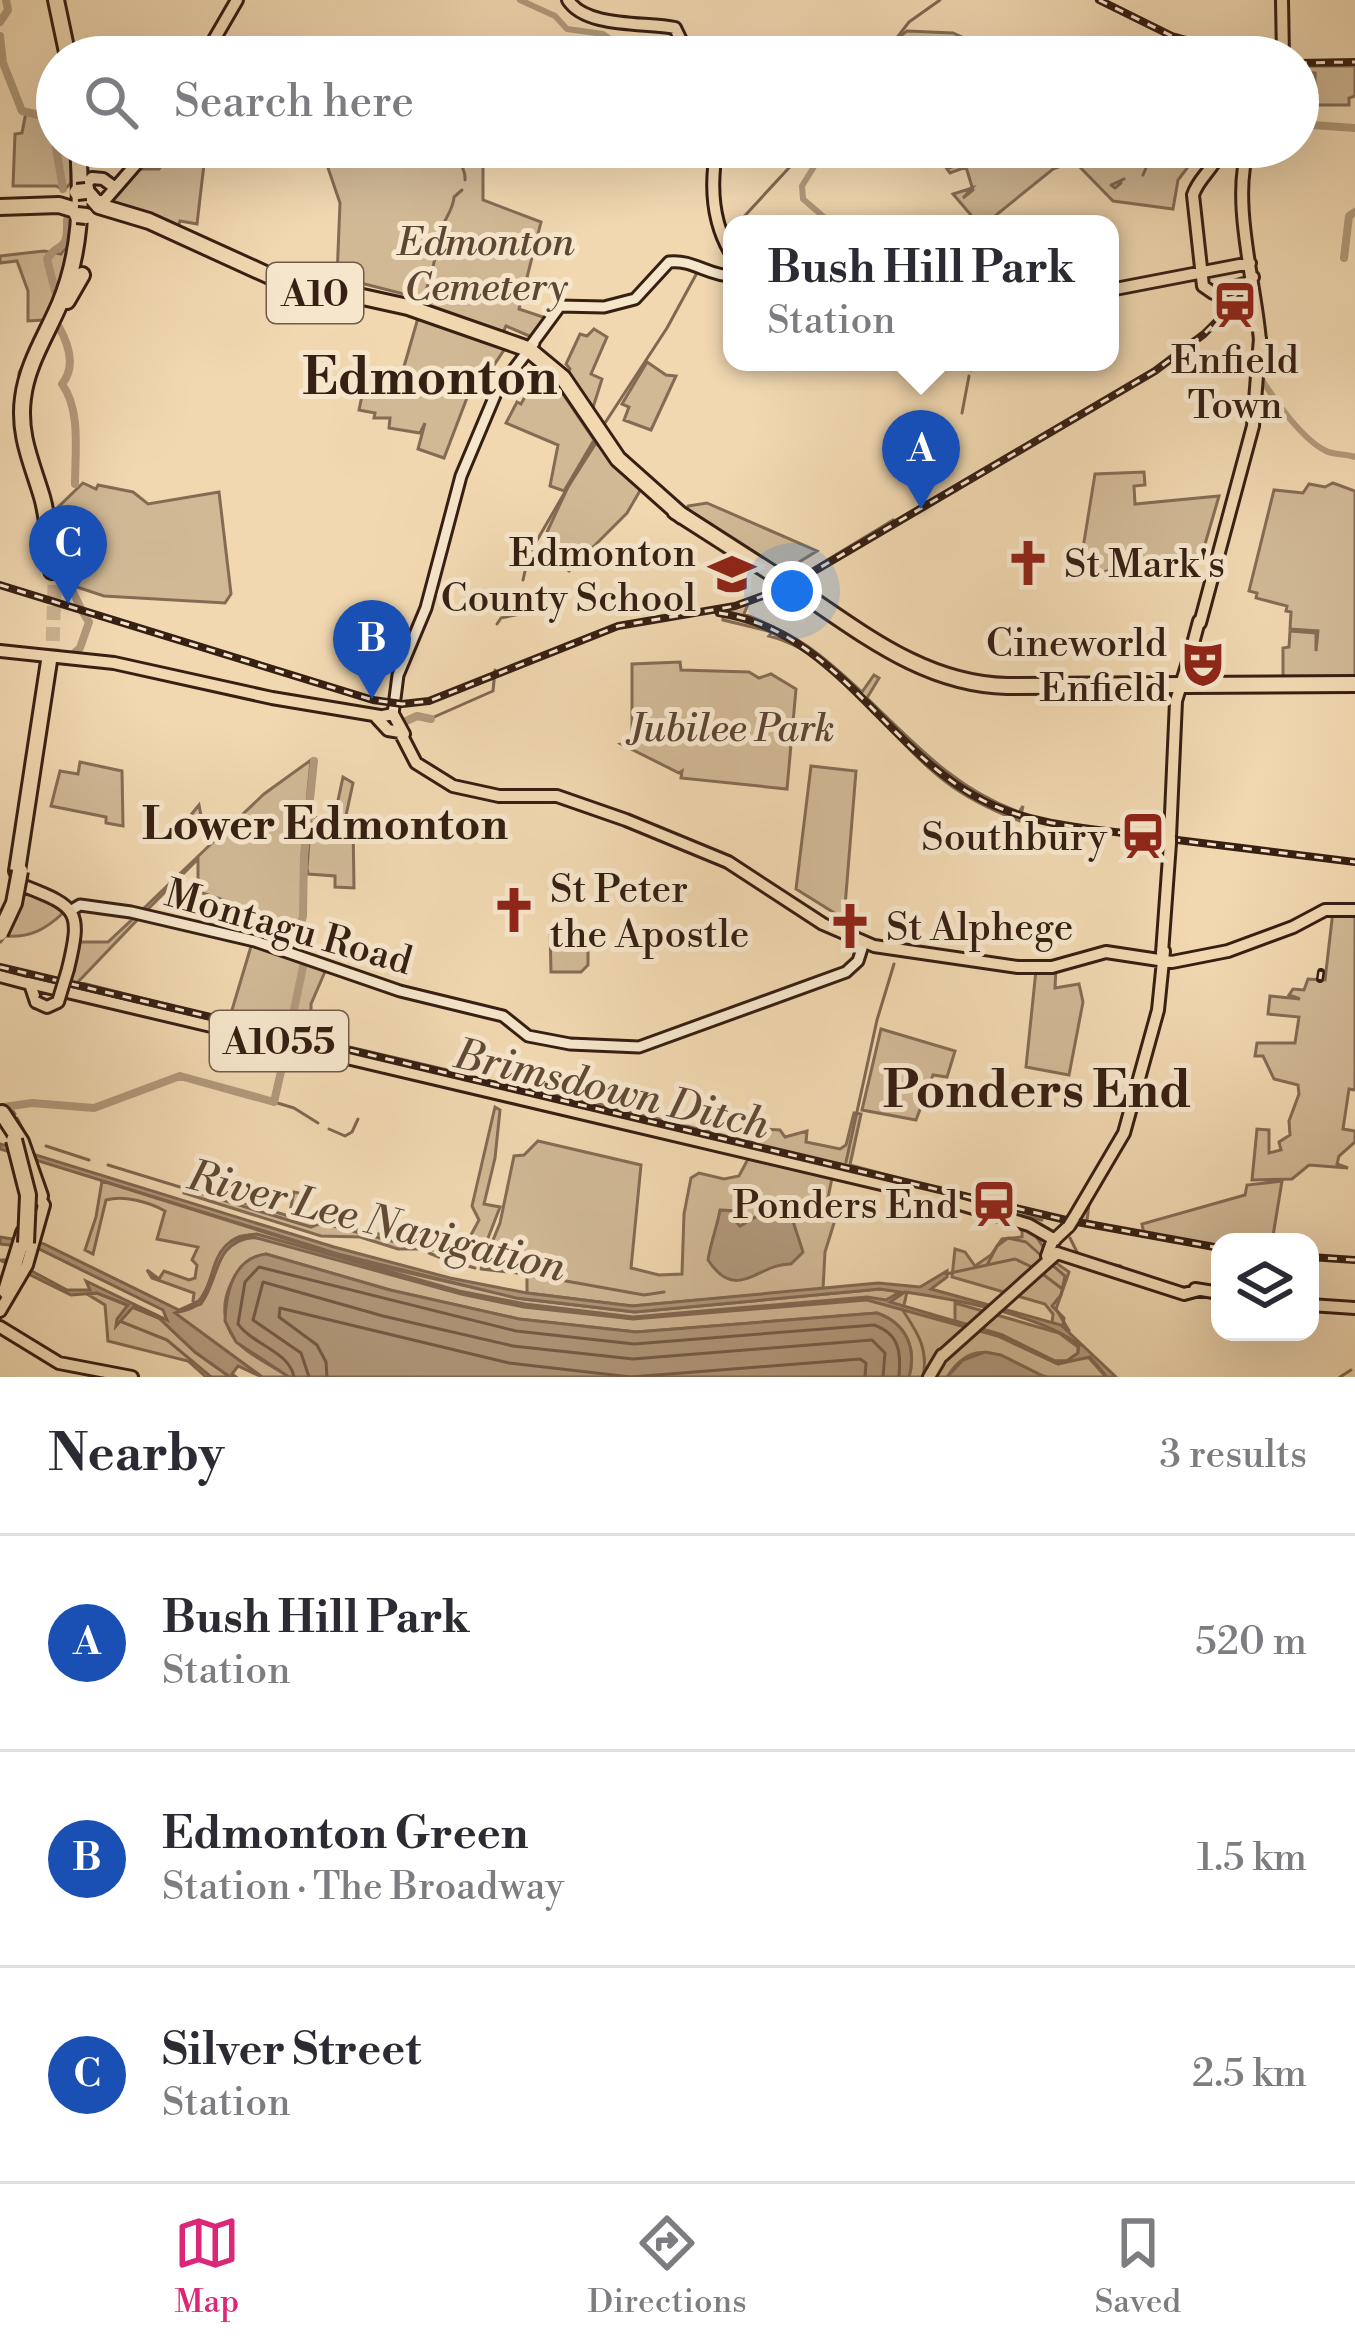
<!DOCTYPE html>
<meta charset="utf-8">
<style>
body{margin:0;font-family:"Libre Bodoni",serif;background:#f7f7f7;color:#2b2b33}
.controls{position:absolute;right:36px;bottom:36px;display:grid;overflow:hidden;border-radius:24px;box-shadow:0 12px 48px #0002}
.controls button{width:108px;height:108px;display:grid;place-items:center;padding:0;border:0;border-bottom:3px solid #e1e1e2;background:#fff;color:#2b2b33;font:60px sans-serif}
.you{position:absolute;left:792px;top:591px;width:42px;height:42px;margin:-30px;border:9px solid #fff;border-radius:50%;background:#1a73e8;box-shadow:0 0 0 18px #1a73e833}
.badge{display:grid;place-items:center;width:78px;height:78px;border-radius:50%;background:#db2777;color:#fff;font-size:39px;font-weight:700}
.pin{position:absolute;translate:-50% -99px;filter:drop-shadow(0 3px 6px #0008)}
.pin::after{content:'';position:absolute;top:63px;width:42px;height:36px;background:inherit;clip-path:polygon(0 0,100% 0,50% 100%)}
.popup{position:absolute;left:723px;top:215px;width:396px;height:156px;box-sizing:border-box;display:grid;place-content:center;border-radius:24px;background:#fff;filter:drop-shadow(0 3px 9px #0005);font-size:39px;white-space:nowrap;color:#7c7c81}
.popup b{font-size:45px;color:#2b2b33}
.popup::after{content:'';position:absolute;left:50%;top:100%;margin-left:-24px;border:24px solid transparent;border-top-color:#fff}
.list{margin:0;padding:0;list-style:none}
h2{display:flex;justify-content:space-between;align-items:center;height:156px;margin:0;padding:0 48px;font-size:51px}
h2 small{font-size:39px;font-weight:400;color:#7c7c81}
.list li{display:grid;grid-template-columns:78px 1fr auto;gap:36px;align-items:center;box-sizing:border-box;height:216px;padding:0 48px;border-top:3px solid #e1e1e2}
.list b{display:block;font-size:45px;white-space:nowrap}
.list p{margin:0;font-size:39px;white-space:nowrap;color:#7c7c81}
.list em{font-size:39px;font-style:normal;color:#7c7c81}
.icon{flex:none;width:66px;height:66px;fill:none;stroke:currentColor;stroke-width:2;stroke-linecap:round;stroke-linejoin:round}
.map{position:relative;flex:none;width:1355px;height:1377px;overflow:hidden}
.search{position:absolute;background:#fff;box-shadow:0 12px 48px #0002;left:36px;right:36px;top:36px;height:132px;display:flex;align-items:center;gap:30px;box-sizing:border-box;padding:0 42px;border-radius:66px;color:#7c7c81;font-size:45px}
.sheet{height:804px;background:#fff}
nav{display:flex;justify-content:space-around;align-items:center;box-sizing:border-box;height:168px;border-top:3px solid #e1e1e2;background:#fff;font-size:33px;color:#7c7c81}
nav a{display:grid;justify-items:center;gap:6px}
nav .on{color:#db2777}
.map>svg:first-child{display:block}
.green{fill:#d1b996;stroke:#846c54;stroke-width:3}
.water{fill:#b1997b;stroke:#806851;stroke-width:3;fill-rule:evenodd}
.lines{fill:none;stroke-linecap:round;stroke-linejoin:round}
.shore{stroke:#745c47;stroke-width:3}
.stream{stroke:#806851;stroke-width:3}
.canal{stroke:#b1997b;stroke-width:6}
.river{stroke:#b1997b;stroke-width:8}
.highway-tunnel{stroke:#ccb391;stroke-width:14;stroke-dasharray:14 7;stroke-linecap:butt}
.secondary-casing{stroke:#361f13;stroke-width:15}
.primary-casing{stroke:#361f13;stroke-width:16}
.highway-casing{stroke:#361f13;stroke-width:20}
.secondary{stroke:#f6e6cc;stroke-width:9}
.primary{stroke:#f1d8b1;stroke-width:10}
.highway{stroke:#f1d8b1;stroke-width:14}
.rail-casing{stroke:#361f13;stroke-width:8}
.rail{stroke:#f6e6cc;stroke-width:3;stroke-dasharray:9;stroke-linecap:butt}
.primary-bridge-casing{stroke:#361f13;stroke-width:16;stroke-linecap:butt}
.highway-bridge-casing{stroke:#361f13;stroke-width:20;stroke-linecap:butt}
.primary-bridge{stroke:#f1d8b1;stroke-width:10}
.highway-bridge{stroke:#f1d8b1;stroke-width:14}
.labels{text-anchor:middle;stroke-width:10;stroke-linejoin:round;paint-order:stroke}
.shield{fill:#f6e6cc;stroke:#705b4a;stroke-width:3}
.shield-label{font-size:36px;font-weight:bold;fill:#361f13}
.park-label{font-size:39px;font-style:italic;fill:#5d4634;stroke:#f6e6cc}
.poi-label{font-size:39px;fill:#361f13;stroke:#f6e6cc;text-anchor:end}
.street-label{font-size:39px;fill:#361f13;stroke:#f6e6cc}
.water-label{font-size:42px;font-style:italic;fill:#614a37;stroke:#f6e6cc}
.quarter-label{font-size:45px;font-weight:bold;fill:#361f13;stroke:#f6e6cc}
.district-label{font-size:51px;font-weight:bold;fill:#361f13;stroke:#f6e6cc}
</style>
<div class="map">
<svg width="1355" height="1377" viewBox="0 0 1355 1377">
<rect width="100%" height="100%" fill="#f1d8b1"/>
<filter id="stains"><feTurbulence type="fractalNoise" baseFrequency=".00167" numOctaves="4"/><feColorMatrix values="0 0 0 0 .2 0 0 0 0 .09 0 0 0 0 .02 0 0 0 .5 -.17"/></filter>
<radialGradient id="worn" r=".72"><stop offset=".6" stop-color="#630" stop-opacity="0"/><stop offset="1" stop-color="#630" stop-opacity=".3"/></radialGradient>
<path class="green" d="M907,31L953,33L1005,57H872Z
M1298,66H1355V96L1349,98V105H1298V86L1315,84V73L1298,71Z
M26,112L47,113L54,122L57,120V147H71V183L64,190L56,186H13L15,134L22,133Z
M176,147H206L197,224L180,221L177,230L108,204L136,169H159Z
M326,147L389,150L476,147L483,166V200L541,222L519,309L546,318L534,338L506,326L502,335L422,309L424,299L337,277L340,203L327,165Z
M894,147H1096L1077,162L1093,156L1099,147H1203L1178,180L1173,209L1113,201L1074,161L1053,169L985,224L976,221L953,194L972,188L963,198L973,190L966,167L950,173L947,169L952,167L909,158Z
M68,243L71,245L17,415L19,373L45,320L28,321V291L17,261L0,263V256L44,251L61,254Z
M418,318L506,347L476,392L470,390L444,458L418,449L425,423L420,433L389,428L390,418H374L375,413L359,410L367,372L401,377Z
M594,329L607,337L591,374L602,379L591,414L566,378L570,369L566,364L580,334L587,336Z
M647,362L666,375L676,376L651,430L624,420L629,407L622,404Z
M548,372L594,440L564,491L550,486L558,445L506,423L517,402L521,404L527,393L523,390L529,380L540,386Z
M596,443L641,489L627,513L569,571L562,565L566,553L547,532L568,487Z
M1144,472L1145,485L1134,486L1135,504L1219,496L1201,558L1086,574L1084,542L1095,474Z
M83,483L96,489L98,485L133,492L148,504L219,492L231,594L225,603L104,596L62,582L53,512Z
M1333,483L1355,491V678H1283V648L1289,647L1290,631L1316,633V651L1318,631L1290,629L1291,612L1286,611L1287,606L1256,598L1257,593L1249,591L1274,490L1303,493L1309,484L1325,487Z
M707,503L817,551L791,567L789,574L796,579L893,520L895,523L795,581L687,512L688,506Z
M789,587L748,604L744,614C799,636 818,651 862,692L874,675L879,678L867,698C915,744 955,789 1019,812L1023,806L1021,815C954,792 910,743 860,694C836,670 811,645 780,631V634L831,669C889,726 942,791 1021,818L1020,821C994,811 968,799 946,782C886,737 841,654 769,636L772,632L723,620V615L710,611L744,605Z
M680,662L681,670L749,672L759,678L771,674L796,689L787,789L681,778L682,771L679,773L621,744L632,741V664Z
M311,760L302,856L305,889L297,943L281,935L279,929H269L264,941L230,933L236,904L193,890L198,881V859L144,913L140,912L214,841L190,816L199,805L202,821L216,820L227,829L264,794Z
M80,762L122,771L123,826L106,823V817L51,806L60,771L78,774Z
M811,766L856,771L844,919L796,889Z
M343,777L353,783L345,820L353,822L354,888L335,887V876L308,874L307,868L311,817L334,819Z
M25,894L52,900L63,913C45,930 29,938 5,936L0,943Z
M1333,911L1355,912V1090L1349,1089L1343,1129L1355,1131V1142L1339,1156L1337,1164L1348,1168L1309,1165L1292,1179L1252,1180L1257,1129L1269,1130V1153L1281,1150L1279,1142L1290,1135L1289,1121L1299,1094L1298,1085L1274,1079L1263,1056H1255L1257,1043H1295L1299,1017L1268,1014L1270,996L1300,999L1289,995L1293,989L1304,990L1308,979L1325,980Z
M136,916L140,917L78,982L229,1020L252,943L327,967L311,1004V1038L456,1072L459,1068L458,1075L58,980L77,942H108Z
M550,930L588,931V965L581,972H551Z
M1056,968L1055,988L1079,984L1083,1002L1069,1075L1026,1067L1036,970Z
M881,1029L955,1051L947,1077L933,1075L916,1120L862,1110Z
M460,1075L599,1104L754,1143L763,1138L762,1129L780,1130L785,1137L807,1131L806,1142L840,1149L846,1145L854,1113L861,1114L850,1165L974,1198Z
M495,1107L500,1110L495,1158L484,1204L500,1207L485,1246L464,1257L429,1249H398L360,1237L321,1236L184,1193L186,1186L289,1216L294,1192L303,1194L299,1215L387,1236L391,1230L465,1246L479,1220L472,1206Z
M538,1141L641,1165L631,1268L659,1275L682,1274L684,1214L691,1178L699,1173L724,1179L739,1176L748,1159L832,1178L824,1218L835,1220L825,1252L823,1289L632,1306L527,1293V1272L482,1267L500,1223L514,1156L524,1155Z
M102,1181L356,1261L523,1299L635,1312L880,1289L907,1292L903,1309L998,1336L1058,1364L1079,1357L1089,1358L1106,1377C1087,1377 1066,1377 1048,1377C1010,1371 981,1325 947,1377H909C917,1347 906,1324 877,1313L636,1332L519,1319L390,1290L266,1254C232,1263 212,1308 234,1338C246,1354 273,1366 289,1377H262L173,1312C233,1312 195,1222 272,1240C214,1217 222,1276 197,1303L193,1301L194,1293L152,1278L147,1270L159,1279L164,1271L189,1280L195,1278L197,1265L192,1260L198,1247L157,1239L165,1211C149,1202 124,1195 106,1200L93,1254L85,1250L96,1217Z
M1282,1181L1272,1242H1220V1247L1077,1222L1089,1204L1087,1221L1144,1234L1142,1224L1245,1195L1247,1185Z
M1022,1225L1035,1235L1052,1260L1069,1272L1056,1309L1068,1329L1052,1324L1053,1314L1045,1304L952,1277L955,1249L965,1252L975,1266L991,1255L1002,1239L1022,1237Z
M97,1293L159,1318L195,1352L230,1377H206L188,1361L108,1341L105,1305L87,1294Z
M955,1303L1059,1333L1078,1347V1353L1067,1361H1055L1002,1335L955,1321Z"/>
<path class="water" d="M0,1144L334,1247L450,1278L527,1293L632,1306L878,1283L920,1287L947,1271V1277L931,1289L1061,1325L1116,1377H1107L1090,1357L1058,1364L998,1336L867,1300L633,1319L524,1307L461,1294L253,1237C212,1244 221,1276 201,1304L175,1313L262,1377L238,1366L232,1374L236,1377H230L195,1352L159,1318L133,1307L116,1326L117,1319L128,1305L97,1293L71,1295L0,1260H11L67,1290H90L86,1281L167,1320L163,1310L37,1248L0,1244V1237L44,1244L179,1310L201,1300C219,1269 209,1239 257,1234L459,1291L525,1304L633,1317L867,1297L886,1300L900,1292L880,1289L635,1312L516,1298L338,1254L0,1149ZM905,1292C954,1299 1041,1315 1079,1345L1078,1353L1067,1361H1055L1002,1335L890,1302Z
M720,1210L738,1211L737,1223L740,1226L759,1215H791L803,1252L791,1264C758,1263 737,1304 708,1260C711,1241 717,1227 720,1210Z
M266,1254L390,1290L519,1319L636,1332L877,1313C906,1323 917,1348 909,1377H289L236,1342L225,1321C226,1292 233,1258 266,1254Z
M985,1352L1001,1355L1045,1377H947L963,1360Z"/>
<g class="lines">
<path class="shore" d="M294,1377C289,1351 253,1345 238,1324L245,1282L259,1267L516,1331L634,1344L874,1325C900,1334 901,1353 899,1377
M309,1377L301,1353L253,1320L263,1282L383,1316L513,1346L633,1359L872,1340L885,1353L883,1377
M327,1377L326,1362L317,1345L279,1317L280,1308L509,1363L631,1377L860,1359L866,1363L865,1377"/>
<path class="stream" d="M871,57L892,44L909,22L940,0
M434,153L442,149C454,153 466,167 465,180
M1171,155L1179,147
M1148,163L1150,158L1158,160
M1143,175L1146,168
M1121,183L1115,188L1111,185L1124,179
M739,222L799,157
M426,290C433,272 436,254 440,234C442,221 453,212 454,197L462,190
M971,370L975,362
M962,413L969,376
M603,426L667,328L698,271
M523,580L529,554L594,442
M497,624L501,618L520,614L527,595
M434,717L493,691L495,670
M274,1102L294,1108L318,1123
M11,1108L15,1114
M17,1118L26,1135
M329,1129L345,1136L352,1132L358,1119
M46,1146L89,1160
M846,1162L877,1020L894,964
M108,1165L311,1227L321,1223L427,1250
M997,1210L1042,1220
M1070,1238L1078,1254
M429,1253L451,1262
M457,1263L475,1268
M1105,1263L1121,1266
M1051,1264L1065,1276L1061,1295L1052,1306L1064,1318L1063,1327
M987,1265L1015,1259L1032,1267
M481,1269L526,1274
M1040,1272L1061,1288
M946,1274L987,1265L997,1246L1008,1238L1026,1242L1044,1258
M538,1276L644,1295L664,1292
M902,1309C916,1331 929,1347 923,1377
M122,1322L167,1340L211,1377
M1340,1377L1351,1370"/>
<path class="canal" d="M520,0L555,16L567,29L603,34L612,40L618,57
M796,147L815,165L802,186L803,199L832,224
M1069,165L1092,155L1098,147
M1261,378C1274,400 1303,440 1326,451C1334,455 1346,454 1355,457"/>
<path class="river" d="M0,22L8,10L6,0
M0,36L3,63L22,111L51,118L63,189
M1298,124L1355,128
M1344,258L1349,216L1355,212
M55,291L47,259C59,240 68,255 67,220
M59,327C69,345 76,367 62,384C81,410 75,452 75,484
M60,569C73,587 78,607 89,622L80,648L73,654
M404,722L417,716L431,719
M294,950L303,916L304,856L314,761
M290,1029L304,962
M4,1107L32,1103L94,1108L180,1076L274,1102L287,1045"/>
<path class="highway-tunnel" d="M52,662L55,571"/>
<defs>
<path id="secondary" d="M532,344L560,306L604,307L635,299L669,262C692,259 709,276 732,276
M393,714L398,675L426,608L461,476L496,393L534,343
M70,911L80,905L131,912L255,941L400,991L503,1016L528,1036L570,1044L639,1047L846,972L858,961L864,942"/>
<path id="primary" d="M568,0C586,28 644,22 675,28L689,57
M1282,0L1283,57
M204,57L237,0
M717,147C710,184 712,223 732,255
M1249,147C1230,198 1256,286 1260,341
M89,194L87,183L92,178L103,179L114,187
M95,201H104L151,147
M1203,286L1193,195C1199,176 1216,169 1220,147
M1203,286L1213,293L1248,283L1253,277
M1110,290L1250,263
M1200,623L1253,426L1260,338
M0,651L114,663L272,698L380,716
M1187,666L1199,621
M383,716L393,714L404,734
M376,717L388,730L400,732L416,763L453,786L499,796H557L626,820L728,862L823,924L874,946L1018,967H1052L1106,952L1172,962L1228,951L1293,927L1325,910H1355
M1170,837L1176,701L1188,662
M18,891L24,886C78,907 82,911 68,969
M1162,953L1170,843
M0,976L30,984L36,1002
M29,983L949,1200
M947,1200L1029,1225L1055,1240
M1074,1218L1124,1133L1158,1010L1164,951
M1047,1256L1052,1242L1069,1226
M1195,1289L1220,1293
M1310,1305L1355,1308
M0,1311L27,1265L44,1205L37,1194
M0,1327L59,1363L132,1377
M942,1356L1057,1253L1184,1294L1199,1290
M929,1377L942,1355"/>
<path id="highway" d="M56,0L68,57
M86,191L99,206L149,221L272,277L408,307L528,349L563,378L618,459L682,516
M0,207L59,205L72,209
M67,301L82,275
M675,511L787,583
M52,571C49,547 49,521 42,497C32,463 18,435 23,398C27,364 47,334 60,303C81,252 82,201 78,147
M793,587C861,632 923,684 1007,686L1355,684
M17,871L49,661
M2,1113L21,1142L40,1196
M6,1291L24,1233"/>
</defs>
<use href="#secondary" class="secondary-casing"/>
<use href="#primary" class="primary-casing"/>
<use href="#highway" class="highway-casing"/>
<use href="#secondary" class="secondary"/>
<use href="#primary" class="primary"/>
<use href="#highway" class="highway"/>
<defs>
<path id="rail" d="M1099,0L1172,36L1248,57
M1298,63L1355,62
M0,585L373,700L402,704L429,701L618,626L735,606L787,587L1155,371L1204,334L1245,293
M719,613C838,631 885,751 984,801C1034,826 1091,828 1145,836C1215,845 1285,853 1355,862
M0,967L1066,1220L1220,1248
M1320,979L1321,972
M1310,1257L1355,1260"/>
</defs>
<use href="#rail" class="rail-casing"/>
<use href="#rail" class="rail"/>
<defs>
<path id="primary-bridge" d="M1170,843V837
M36,1002L47,1007L58,1002L68,969
M1069,1226L1074,1218"/>
<path id="highway-bridge" d="M77,192L86,191
M77,215L86,216
M787,583L793,587
M0,933L14,903L20,871
M14,1140L28,1195L26,1243"/>
</defs>
<use href="#primary-bridge" class="primary-bridge-casing"/>
<use href="#highway-bridge" class="highway-bridge-casing"/>
<use href="#primary-bridge" class="primary-bridge"/>
<use href="#highway-bridge" class="highway-bridge"/>
</g>
<defs>
<symbol id="station-bare" viewBox="-9 -9 18 18"><path d="M-3-6H3Q5-6 5-4V2Q5 4 3 4L4.5 6H3L1.5 4h-3L-3 6H-4.5L-3 4Q-5 4-5 2V-4Q-5-6-3-6ZM-3.5-4v3h7v-3ZM-3.5 1v1.5H-2V1ZM2 1v1.5H3.5V1Z" fill="#8f2418" stroke="#f6e6cc" stroke-width="2.5" paint-order="stroke"/></symbol>
<symbol id="church-bare" viewBox="-9 -9 18 18"><path d="M-1.2-6h2.4v3.5h3.3v2.4h-3.3V6h-2.4V-.1h-3.3v-2.4h3.3Z" fill="#8f2418" stroke="#f6e6cc" stroke-width="2.5" paint-order="stroke"/></symbol>
<symbol id="school-bare" viewBox="-9 -9 18 18"><path d="M0-5L7-2L0 1L-7-2ZM-4 1L0 2.5L4 1V4Q0 6-4 4Z" fill="#8f2418" stroke="#f6e6cc" stroke-width="2.5" paint-order="stroke"/></symbol>
<symbol id="theatre-bare" viewBox="-9 -9 18 18"><path d="M-5-5.5Q0-4 5-5.5V0Q5 5 0 6Q-5 5-5 0ZM-3.3-2.5H-1v1.5H-3.3ZM1-2.5H3.3v1.5H1ZM-2.8 1Q0 5.5 2.8 1Z" fill="#8f2418" stroke="#f6e6cc" stroke-width="2.5" paint-order="stroke"/></symbol>
</defs>
<g fill-rule="evenodd">
<use href="#station-bare" x="1202" y="272" width="66" height="66"/>
<use href="#church-bare" x="995" y="530" width="66" height="66"/>
<use href="#school-bare" x="699" y="541" width="66" height="66"/>
<use href="#theatre-bare" x="1170" y="631" width="66" height="66"/>
<use href="#station-bare" x="1110" y="803" width="66" height="66"/>
<use href="#church-bare" x="481" y="877" width="66" height="66"/>
<use href="#church-bare" x="817" y="893" width="66" height="66"/>
<use href="#station-bare" x="961" y="1171" width="66" height="66"/>
</g>
<g class="labels">
<g class="shield">
<rect x="267" y="263" width="96" height="60" rx="9"/>
<rect x="210" y="1011" width="138" height="60" rx="9"/>
</g>
<g class="shield-label">
<text x="315" y="306">A10</text>
<text x="279" y="1054">A1055</text>
</g>
<g class="park-label">
<text x="486" y="255">Edmonton<tspan x="486" dy="45">Cemetery</tspan></text>
<text x="732" y="741">Jubilee Park</text>
</g>
<g class="poi-label">
<text x="1235" y="373" text-anchor="middle">Enfield<tspan x="1235" dy="45">Town</tspan></text>
<text x="696" y="566">Edmonton<tspan x="696" dy="45">County School</tspan></text>
<text x="1064" y="577" text-anchor="start">St Mark's</text>
<text x="1167" y="656">Cineworld<tspan x="1167" dy="45">Enfield</tspan></text>
<text x="1107" y="850">Southbury</text>
<text x="550" y="902" text-anchor="start">St Peter<tspan x="550" dy="45">the Apostle</tspan></text>
<text x="886" y="940" text-anchor="start">St Alphege</text>
<text x="958" y="1218">Ponders End</text>
</g>
<g class="street-label">
<text transform="translate(289 926) rotate(16)" y="14">Montagu Road</text>
</g>
<g class="water-label">
<text transform="translate(612 1088) rotate(13)" y="15">Brimsdown Ditch</text>
<text transform="translate(377 1220) rotate(14)" y="15">River Lee Navigation</text>
</g>
<g class="quarter-label">
<text x="325" y="839">Lower Edmonton</text>
</g>
<g class="district-label">
<text x="430" y="394">Edmonton</text>
<text x="1037" y="1107">Ponders End</text>
</g>
</g>
<rect width="100%" height="100%" filter="url(#stains)"/>
<rect width="100%" height="100%" fill="url(#worn)"/>
</svg>
<div class="controls">
<button><svg class="icon" aria-label="layers" viewBox="0 0 24 24"><path d="M12 4l9 5-9 5-9-5zM3 14l9 5 9-5"/></svg></button>
</div>
<div class="you"></div>
<div class="pin badge" style="left:921px;top:509px;background:#1a4fb4">A</div>
<div class="popup"><b>Bush Hill Park</b>Station</div>
<div class="pin badge" style="left:372px;top:699px;background:#1a4fb4">B</div>
<div class="pin badge" style="left:68px;top:604px;background:#1a4fb4">C</div>
<div class="search"><svg class="icon" aria-label="search" viewBox="0 0 24 24"><circle cx="10" cy="10" r="6"/><path d="M15 15l6 6"/></svg>Search here</div>
</div>
<section class="sheet">
<h2>Nearby<small>3 results</small></h2>
<ul class="list">
<li><span class="badge" style="background:#1a4fb4">A</span><div><b>Bush Hill Park</b><p>Station</p></div><em>520 m</em></li>
<li><span class="badge" style="background:#1a4fb4">B</span><div><b>Edmonton Green</b><p>Station · The Broadway</p></div><em>1.5 km</em></li>
<li><span class="badge" style="background:#1a4fb4">C</span><div><b>Silver Street</b><p>Station</p></div><em>2.5 km</em></li>
</ul>
</section>
<nav>
<a class="on"><svg class="icon" aria-label="map" viewBox="0 0 24 24"><path d="M3 6l6-2 6 2 6-2v14l-6 2-6-2-6 2zM9 4v14M15 6v14"/></svg>Map</a>
<a><svg class="icon" aria-label="directions" viewBox="0 0 24 24"><path d="M12 3l9 9-9 9-9-9zM9 14v-3h6M13 9l2 2-2 2"/></svg>Directions</a>
<a><svg class="icon" aria-label="saved" viewBox="0 0 24 24"><path d="M7 4h10v16l-5-4-5 4z"/></svg>Saved</a>
</nav>
